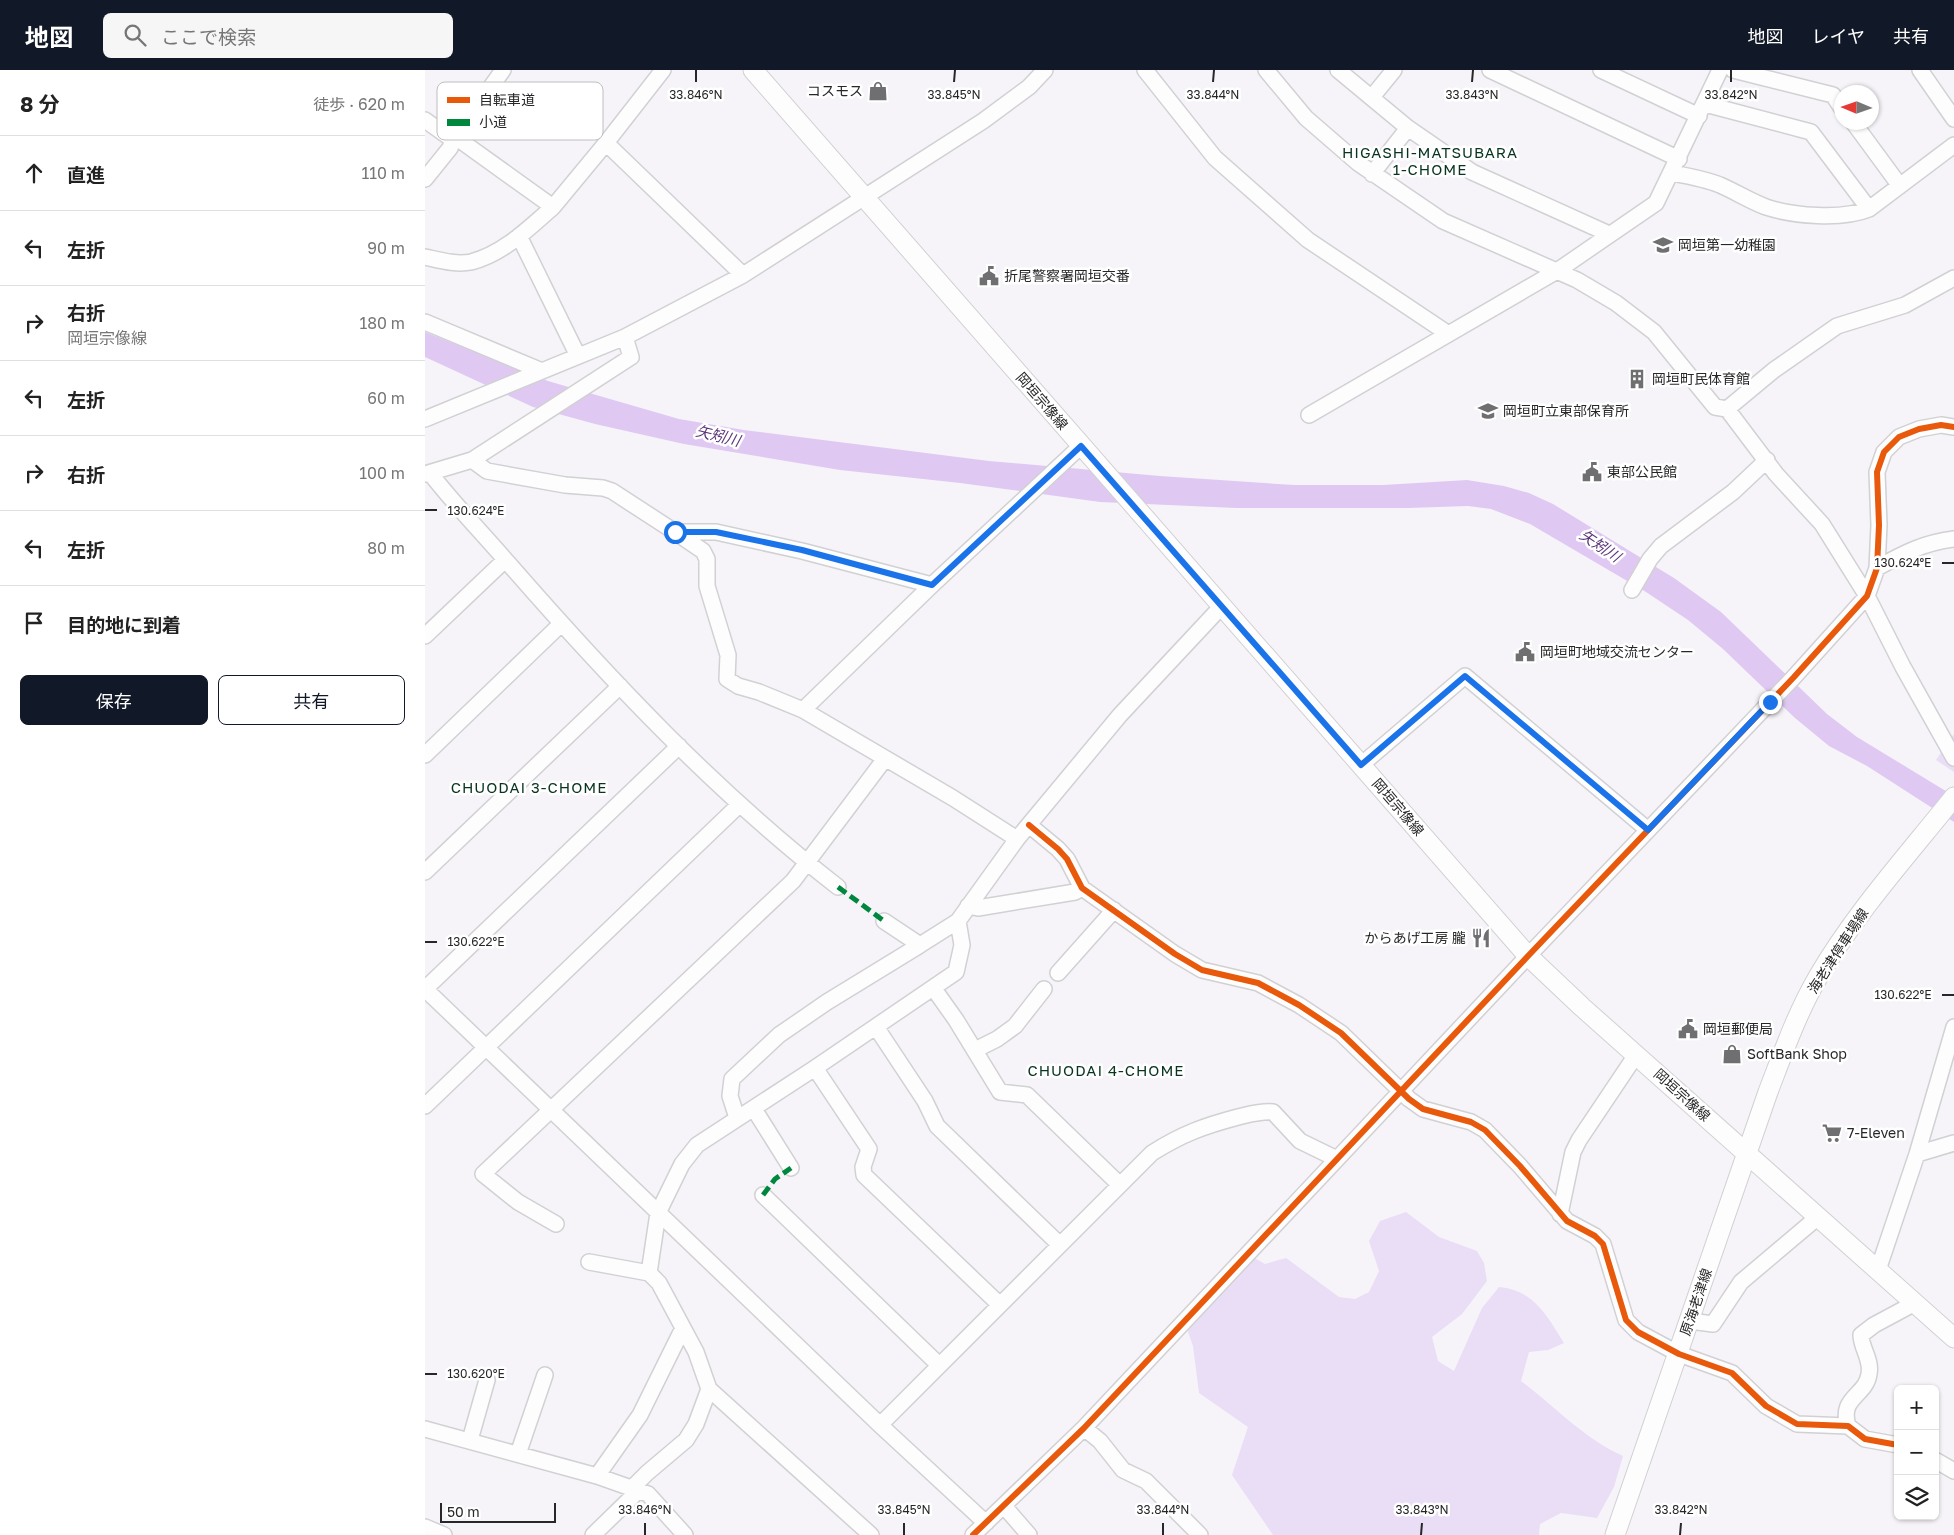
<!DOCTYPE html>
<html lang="ja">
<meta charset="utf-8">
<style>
body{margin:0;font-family:"Golos Text","Noto Sans JP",sans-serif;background:#f6f6f6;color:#222}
.controls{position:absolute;right:15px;bottom:15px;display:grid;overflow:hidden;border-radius:8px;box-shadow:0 1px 4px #0004}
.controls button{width:45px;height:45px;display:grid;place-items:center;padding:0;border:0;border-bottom:1px solid #e0e0e0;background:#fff;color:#222;font:25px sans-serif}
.compass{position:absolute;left:1409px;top:15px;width:45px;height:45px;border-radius:50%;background:#fff;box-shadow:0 1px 4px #0004;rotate:272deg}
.scale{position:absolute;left:15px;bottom:12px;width:116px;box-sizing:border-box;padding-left:5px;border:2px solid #272628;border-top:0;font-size:14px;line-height:18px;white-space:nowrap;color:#272628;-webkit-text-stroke:4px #fff;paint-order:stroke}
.stop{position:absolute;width:15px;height:15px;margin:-11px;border:4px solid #1a73e8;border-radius:50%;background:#fff}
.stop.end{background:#1a73e8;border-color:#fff;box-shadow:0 1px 5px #0008}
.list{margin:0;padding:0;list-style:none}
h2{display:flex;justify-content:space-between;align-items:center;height:65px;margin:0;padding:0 20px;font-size:21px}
h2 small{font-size:16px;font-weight:400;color:#767676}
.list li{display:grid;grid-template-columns:32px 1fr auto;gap:15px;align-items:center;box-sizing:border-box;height:75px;padding:0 20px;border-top:1px solid #e0e0e0}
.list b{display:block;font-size:19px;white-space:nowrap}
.list p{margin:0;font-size:16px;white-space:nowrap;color:#767676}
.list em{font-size:16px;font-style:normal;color:#767676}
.actions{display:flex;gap:10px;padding:15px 20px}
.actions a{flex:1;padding:11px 0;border:1px solid #111827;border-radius:8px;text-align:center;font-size:18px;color:#111827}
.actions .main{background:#111827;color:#fff}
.icon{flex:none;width:28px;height:28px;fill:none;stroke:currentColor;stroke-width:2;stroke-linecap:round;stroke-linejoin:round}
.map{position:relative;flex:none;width:1529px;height:1465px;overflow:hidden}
header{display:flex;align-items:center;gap:30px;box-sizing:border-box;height:70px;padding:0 25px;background:#111827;color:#fff}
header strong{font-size:24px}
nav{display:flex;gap:28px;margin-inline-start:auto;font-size:18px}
.search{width:350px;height:45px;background:#f6f6f6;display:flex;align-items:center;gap:12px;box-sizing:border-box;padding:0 18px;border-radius:8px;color:#767676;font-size:19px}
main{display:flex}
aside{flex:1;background:#fff}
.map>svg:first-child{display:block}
.green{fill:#eaddf6}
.water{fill:#dfc9f2}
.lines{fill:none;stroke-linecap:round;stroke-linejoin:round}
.minor-casing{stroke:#d1d0d3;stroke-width:18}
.major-casing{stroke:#d1d0d3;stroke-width:21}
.minor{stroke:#fefdfe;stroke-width:15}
.major{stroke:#fefdfe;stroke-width:19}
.quiet{stroke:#00873e;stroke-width:5;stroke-dasharray:10 5;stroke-linecap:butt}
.cycleway-casing{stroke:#fff;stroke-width:9}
.cycleway{stroke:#e8590c;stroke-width:6}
.route{stroke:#1a73e8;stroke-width:6}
.ticks{fill:none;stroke:#272628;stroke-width:2}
.labels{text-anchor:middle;stroke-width:5;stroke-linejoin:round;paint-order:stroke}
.poi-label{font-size:14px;fill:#272628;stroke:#fff;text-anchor:start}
.street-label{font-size:14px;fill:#272628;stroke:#fff}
.neighbourhood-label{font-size:15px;letter-spacing:1px;fill:#093520;stroke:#fff}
.water-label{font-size:15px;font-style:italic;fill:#5c3679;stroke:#fff}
.key{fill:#fff;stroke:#bebebe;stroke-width:1}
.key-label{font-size:14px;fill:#272628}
.ticks-label{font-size:12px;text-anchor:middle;fill:#272628;stroke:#fff;stroke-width:5;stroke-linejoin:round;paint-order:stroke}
</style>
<header>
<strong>地図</strong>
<div class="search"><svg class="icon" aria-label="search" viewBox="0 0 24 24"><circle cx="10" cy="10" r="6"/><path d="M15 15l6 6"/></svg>ここで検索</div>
<nav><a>地図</a><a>レイヤ</a><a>共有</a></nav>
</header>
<main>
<aside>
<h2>8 分<small>徒歩 · 620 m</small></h2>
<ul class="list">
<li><svg class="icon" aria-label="ahead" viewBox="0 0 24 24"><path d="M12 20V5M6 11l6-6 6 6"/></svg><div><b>直進</b></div><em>110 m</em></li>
<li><svg class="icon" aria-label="left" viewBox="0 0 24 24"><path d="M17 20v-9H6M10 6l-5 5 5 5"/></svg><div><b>左折</b></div><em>90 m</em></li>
<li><svg class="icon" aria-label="right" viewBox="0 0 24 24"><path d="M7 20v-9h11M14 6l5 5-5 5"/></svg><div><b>右折</b><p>岡垣宗像線</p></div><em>180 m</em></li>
<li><svg class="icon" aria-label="left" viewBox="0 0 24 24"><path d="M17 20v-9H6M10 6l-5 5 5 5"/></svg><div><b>左折</b></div><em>60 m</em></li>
<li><svg class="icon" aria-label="right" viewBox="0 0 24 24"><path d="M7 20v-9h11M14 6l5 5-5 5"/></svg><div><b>右折</b></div><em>100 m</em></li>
<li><svg class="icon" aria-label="left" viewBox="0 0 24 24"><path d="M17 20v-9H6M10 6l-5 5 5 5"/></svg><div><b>左折</b></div><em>80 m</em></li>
<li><svg class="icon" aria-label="arrive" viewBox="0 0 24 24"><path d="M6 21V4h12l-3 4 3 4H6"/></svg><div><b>目的地に到着</b></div></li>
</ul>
<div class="actions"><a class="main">保存</a><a>共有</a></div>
</aside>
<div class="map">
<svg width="1529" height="1465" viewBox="0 0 1529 1465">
<rect width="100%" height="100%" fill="#f6f4f8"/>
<path class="green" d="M1529,664V702L1511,690Z
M981,1142L1014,1167L1052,1181L1059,1193L1062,1211L1037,1244L1007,1267L1013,1291L1029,1301L1057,1238L1074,1217C1109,1220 1122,1246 1139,1273L1123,1280L1104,1282L1096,1311C1123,1331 1146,1355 1174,1373C1181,1378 1190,1382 1198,1386L1189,1417L1172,1448L1136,1443L1115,1454L1114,1465H848L807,1405L823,1357L774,1323L768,1276L763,1262L767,1246L826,1186L840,1194L861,1188L914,1227L930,1229L944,1222L954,1201L944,1171L955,1151Z"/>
<path class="water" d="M0,262L123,311L254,349L319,360L564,391L735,406L869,415H958L1042,410L1079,416L1104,423L1128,434L1249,508L1296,542L1402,644L1432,667L1529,726V752L1442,696L1404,676L1370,648L1298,579L1263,550L1221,522L1105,454L1066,439L1043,436L984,438H811L675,432L535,413L415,400L259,374L170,354L108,337L0,287Z"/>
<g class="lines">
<defs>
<path id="minor" d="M238,0L181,73L318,205
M720,0L790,88L883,170L1022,263
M841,0L881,48L933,93L1018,151L1152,210L1191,233L1229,262L1290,337L1302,339L1351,404L1397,454L1442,526L1478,597L1529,688
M913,0L983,58L947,104
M1065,0L1254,89
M1176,0L1274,46
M1308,0L1408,25L1416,37
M1495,0L1529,49
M947,27L969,0
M1280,34L1386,62L1444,139
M0,50L28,70L36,71L128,137L181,73
M1428,52L1475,116
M983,58L1047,102L1184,164
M1247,103C1263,106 1280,109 1295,115C1311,122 1325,131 1341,137C1368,146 1417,150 1444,139L1529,75
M0,109L25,78L28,70L78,0
M94,166L153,286
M0,187C14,190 31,195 46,192C78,184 104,158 128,137
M0,252L117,301
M1302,339L1349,300L1412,256L1480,235L1529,208
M884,345L1132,201L1231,133L1295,0
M0,349L200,267L318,205L558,51L604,17L620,0
M47,390L62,401L140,415L178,418L187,421L250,462H291L377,481L507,515
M5,403C30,435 58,464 84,494C185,610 292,723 413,817
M0,404L47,390L206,287L200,267
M250,462L278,481L282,489V516L303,585L302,609L313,616L334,622L378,640
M1452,498C1479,483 1498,473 1529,469
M1207,520L1225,489L1236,476L1308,422L1342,390
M0,566L80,490
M0,685L136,554
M936,695L1040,606L1223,760
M604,755L633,779L642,789L657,818L750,884L777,900L833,913L874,935L916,963L984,1029L998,1039L1046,1052L1060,1060L1095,1096L1142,1151L1170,1166L1178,1174L1201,1250L1213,1262L1254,1284L1307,1303L1341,1336L1372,1354L1423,1356L1440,1369L1473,1375
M592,769L528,728L378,640L507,515L656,376
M0,802L195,616
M543,836L553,838L650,822L657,818
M459,851L495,875L533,851L592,769L695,645L796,537
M633,903L689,840
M0,919L455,1355L561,1453
M0,919L254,676
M509,919L531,950L575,1022L602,1025L695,1115
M451,957L500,1031L512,1056L635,1175
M550,980L572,969L590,956L619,919
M390,998L444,1079L438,1097L439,1105L575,1235
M0,1036L314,735
M329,1039L366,1098
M312,1048L305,1026L307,1009L354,965L402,932L495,875
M1492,1084L1529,1073
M338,1125L514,1295
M1135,1144L1148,1082L1154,1070L1211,985
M131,1154L93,1132L58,1104L368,811L459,690
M164,1192L224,1203
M1453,1200L1492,1084L1529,957
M1265,1251L1288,1254L1316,1212L1393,1147
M284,1319L446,1465
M455,1355L727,1083C757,1064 779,1056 813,1047C826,1044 836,1041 848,1042L875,1071L912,1089
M1423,1356C1414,1327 1441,1326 1444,1304C1447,1290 1436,1278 1436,1265L1449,1255L1490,1233
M659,1358L675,1371L698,1400L721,1411L775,1465
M0,1359L172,1406L223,1424L260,1465
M45,1370L62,1310
M93,1384L120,1305
M1510,1390L1529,1401
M172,1406L215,1345L258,1258
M579,1436L604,1465
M0,1457L19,1465
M168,1465L208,1426V1417L222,1403L261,1370L271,1354L284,1319L271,1282L234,1213L224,1203L233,1143L257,1094L272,1075L390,998L531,902L537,875L533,851
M548,1465L659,1358L1103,886L1369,607L1442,526L1452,498L1454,455L1452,402L1459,382L1474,367L1494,359L1516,355L1529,357"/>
<path id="major" d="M328,0L1103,886L1157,937L1529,1268
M1190,1465L1343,1022C1358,983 1372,943 1393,907C1431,842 1482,786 1529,727"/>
</defs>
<use href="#minor" class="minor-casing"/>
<use href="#major" class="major-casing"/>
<use href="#minor" class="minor"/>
<use href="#major" class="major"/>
<path class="quiet" d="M413,817L459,851
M338,1125L350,1109L366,1098"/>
<defs>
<path id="cycleway" d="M604,755L633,779L642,789L657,818L750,884L777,900L833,913L874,935L916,963L984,1029L998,1039L1046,1052L1060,1060L1095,1096L1142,1151L1170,1166L1178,1174L1201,1250L1213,1262L1254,1284L1307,1303L1341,1336L1372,1354L1423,1356L1440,1369L1473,1375
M548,1465L659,1358L1103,886L1369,607L1442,526L1452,498L1454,455L1452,402L1459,382L1474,367L1494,359L1516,355L1529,357"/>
</defs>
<use href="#cycleway" class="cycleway-casing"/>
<use href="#cycleway" class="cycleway"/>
</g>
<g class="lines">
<path class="route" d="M250,462H291L377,480L507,515L656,376L936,695L1040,606L1223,760L1345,632"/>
</g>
<path class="ticks" d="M271,12V0M529,12L530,0M788,12L789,0M1047,12L1048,0M1306,12V0M0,440H12M1517,493H1529M0,872H12M1517,925H1529M0,1304H12M220,1465V1453M479,1465V1453M738,1465V1453M996,1465L997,1453M1255,1465L1256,1453"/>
<defs>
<symbol id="shop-bare" viewBox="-9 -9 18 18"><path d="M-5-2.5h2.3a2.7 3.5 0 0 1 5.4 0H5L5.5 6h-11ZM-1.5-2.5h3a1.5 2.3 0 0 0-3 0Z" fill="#6f6e71" stroke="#fff" stroke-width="2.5" paint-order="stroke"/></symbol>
<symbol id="school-bare" viewBox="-9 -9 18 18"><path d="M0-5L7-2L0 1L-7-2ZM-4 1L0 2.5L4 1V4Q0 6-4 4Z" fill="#6f6e71" stroke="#fff" stroke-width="2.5" paint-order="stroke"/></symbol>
<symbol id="civic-bare" viewBox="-9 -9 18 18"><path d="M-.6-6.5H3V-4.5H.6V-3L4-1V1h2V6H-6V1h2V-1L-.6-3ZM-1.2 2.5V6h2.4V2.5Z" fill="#6f6e71" stroke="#fff" stroke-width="2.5" paint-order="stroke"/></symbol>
<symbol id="building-bare" viewBox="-9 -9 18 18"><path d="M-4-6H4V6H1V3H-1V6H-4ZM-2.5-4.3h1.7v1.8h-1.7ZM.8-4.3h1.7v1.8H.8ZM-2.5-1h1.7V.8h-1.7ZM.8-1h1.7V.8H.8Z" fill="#6f6e71" stroke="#fff" stroke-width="2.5" paint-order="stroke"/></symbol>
<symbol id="restaurant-bare" viewBox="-9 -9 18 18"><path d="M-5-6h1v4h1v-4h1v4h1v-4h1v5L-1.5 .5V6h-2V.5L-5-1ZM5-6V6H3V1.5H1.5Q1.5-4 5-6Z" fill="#6f6e71" stroke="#fff" stroke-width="2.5" paint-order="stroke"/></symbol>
<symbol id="supermarket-bare" viewBox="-9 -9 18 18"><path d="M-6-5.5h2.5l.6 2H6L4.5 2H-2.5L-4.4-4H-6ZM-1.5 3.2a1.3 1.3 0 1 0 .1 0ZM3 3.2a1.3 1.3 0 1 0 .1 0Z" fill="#6f6e71" stroke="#fff" stroke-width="2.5" paint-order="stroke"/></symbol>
</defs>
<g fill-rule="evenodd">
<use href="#shop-bare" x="439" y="7" width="28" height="28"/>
<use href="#school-bare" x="1224" y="161" width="28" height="28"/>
<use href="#civic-bare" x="550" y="192" width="28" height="28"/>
<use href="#building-bare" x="1198" y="295" width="28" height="28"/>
<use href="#school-bare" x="1049" y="327" width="28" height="28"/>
<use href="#civic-bare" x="1153" y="388" width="28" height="28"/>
<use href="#civic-bare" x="1086" y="568" width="28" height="28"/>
<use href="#restaurant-bare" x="1042" y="854" width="28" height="28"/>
<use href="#civic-bare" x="1249" y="945" width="28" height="28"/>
<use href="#shop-bare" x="1293" y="970" width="28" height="28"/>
<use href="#supermarket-bare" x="1393" y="1049" width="28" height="28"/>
</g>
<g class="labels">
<g class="poi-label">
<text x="438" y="26" text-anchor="end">コスモス</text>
<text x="1253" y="180">岡垣第一幼稚園</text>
<text x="579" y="211">折尾警察署岡垣交番</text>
<text x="1227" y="314">岡垣町民体育館</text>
<text x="1078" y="346">岡垣町立東部保育所</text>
<text x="1182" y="407">東部公民館</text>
<text x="1115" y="587">岡垣町地域交流センター</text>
<text x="1041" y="873" text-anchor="end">からあげ工房 朧</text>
<text x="1278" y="964">岡垣郵便局</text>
<text x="1322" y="989">SoftBank Shop</text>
<text x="1422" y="1068">7-Eleven</text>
</g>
<g class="street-label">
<text transform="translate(617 331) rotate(49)" y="5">岡垣宗像線</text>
<text transform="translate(973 737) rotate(49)" y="5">岡垣宗像線</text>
<text transform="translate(1413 881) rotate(-57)" y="5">海老津停車場線</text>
<text transform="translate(1257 1025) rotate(42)" y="5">岡垣宗像線</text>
<text transform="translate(1271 1232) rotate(-71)" y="5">原海老津線</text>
</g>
<g class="neighbourhood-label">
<text x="1005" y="88">HIGASHI-MATSUBARA<tspan x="1005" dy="17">1-CHOME</tspan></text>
<text x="104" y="723">CHUODAI 3-CHOME</text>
<text x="681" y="1006">CHUODAI 4-CHOME</text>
</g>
<g class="water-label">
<text transform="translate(293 366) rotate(14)" y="5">矢矧川</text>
<text transform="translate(1175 476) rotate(34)" y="5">矢矧川</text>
</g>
</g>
<rect x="12" y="12" width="166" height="58" rx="8" class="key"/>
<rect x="22" y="27" width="23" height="6" fill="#e8590c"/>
<rect x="22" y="49" width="23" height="7" fill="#00873e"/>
<g class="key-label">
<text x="54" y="35">自転車道</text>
<text x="54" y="57">小道</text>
</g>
<g class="ticks-label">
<text x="271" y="29">33.846°N</text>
<text x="529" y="29">33.845°N</text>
<text x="788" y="29">33.844°N</text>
<text x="1047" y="29">33.843°N</text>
<text x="1306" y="29">33.842°N</text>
<text x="51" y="445">130.624°E</text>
<text x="1478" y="497">130.624°E</text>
<text x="51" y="876">130.622°E</text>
<text x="1478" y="929">130.622°E</text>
<text x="51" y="1308">130.620°E</text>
<text x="220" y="1444">33.846°N</text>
<text x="479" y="1444">33.845°N</text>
<text x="738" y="1444">33.844°N</text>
<text x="997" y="1444">33.843°N</text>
<text x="1256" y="1444">33.842°N</text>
</g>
</svg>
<div class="controls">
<button>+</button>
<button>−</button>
<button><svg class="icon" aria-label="layers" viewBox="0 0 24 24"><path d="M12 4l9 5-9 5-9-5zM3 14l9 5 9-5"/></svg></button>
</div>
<svg class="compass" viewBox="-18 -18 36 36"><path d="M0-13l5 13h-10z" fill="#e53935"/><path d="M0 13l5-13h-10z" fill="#767676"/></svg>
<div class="scale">50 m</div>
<div class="stop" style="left:250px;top:462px"></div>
<div class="stop end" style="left:1345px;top:632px"></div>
</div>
</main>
